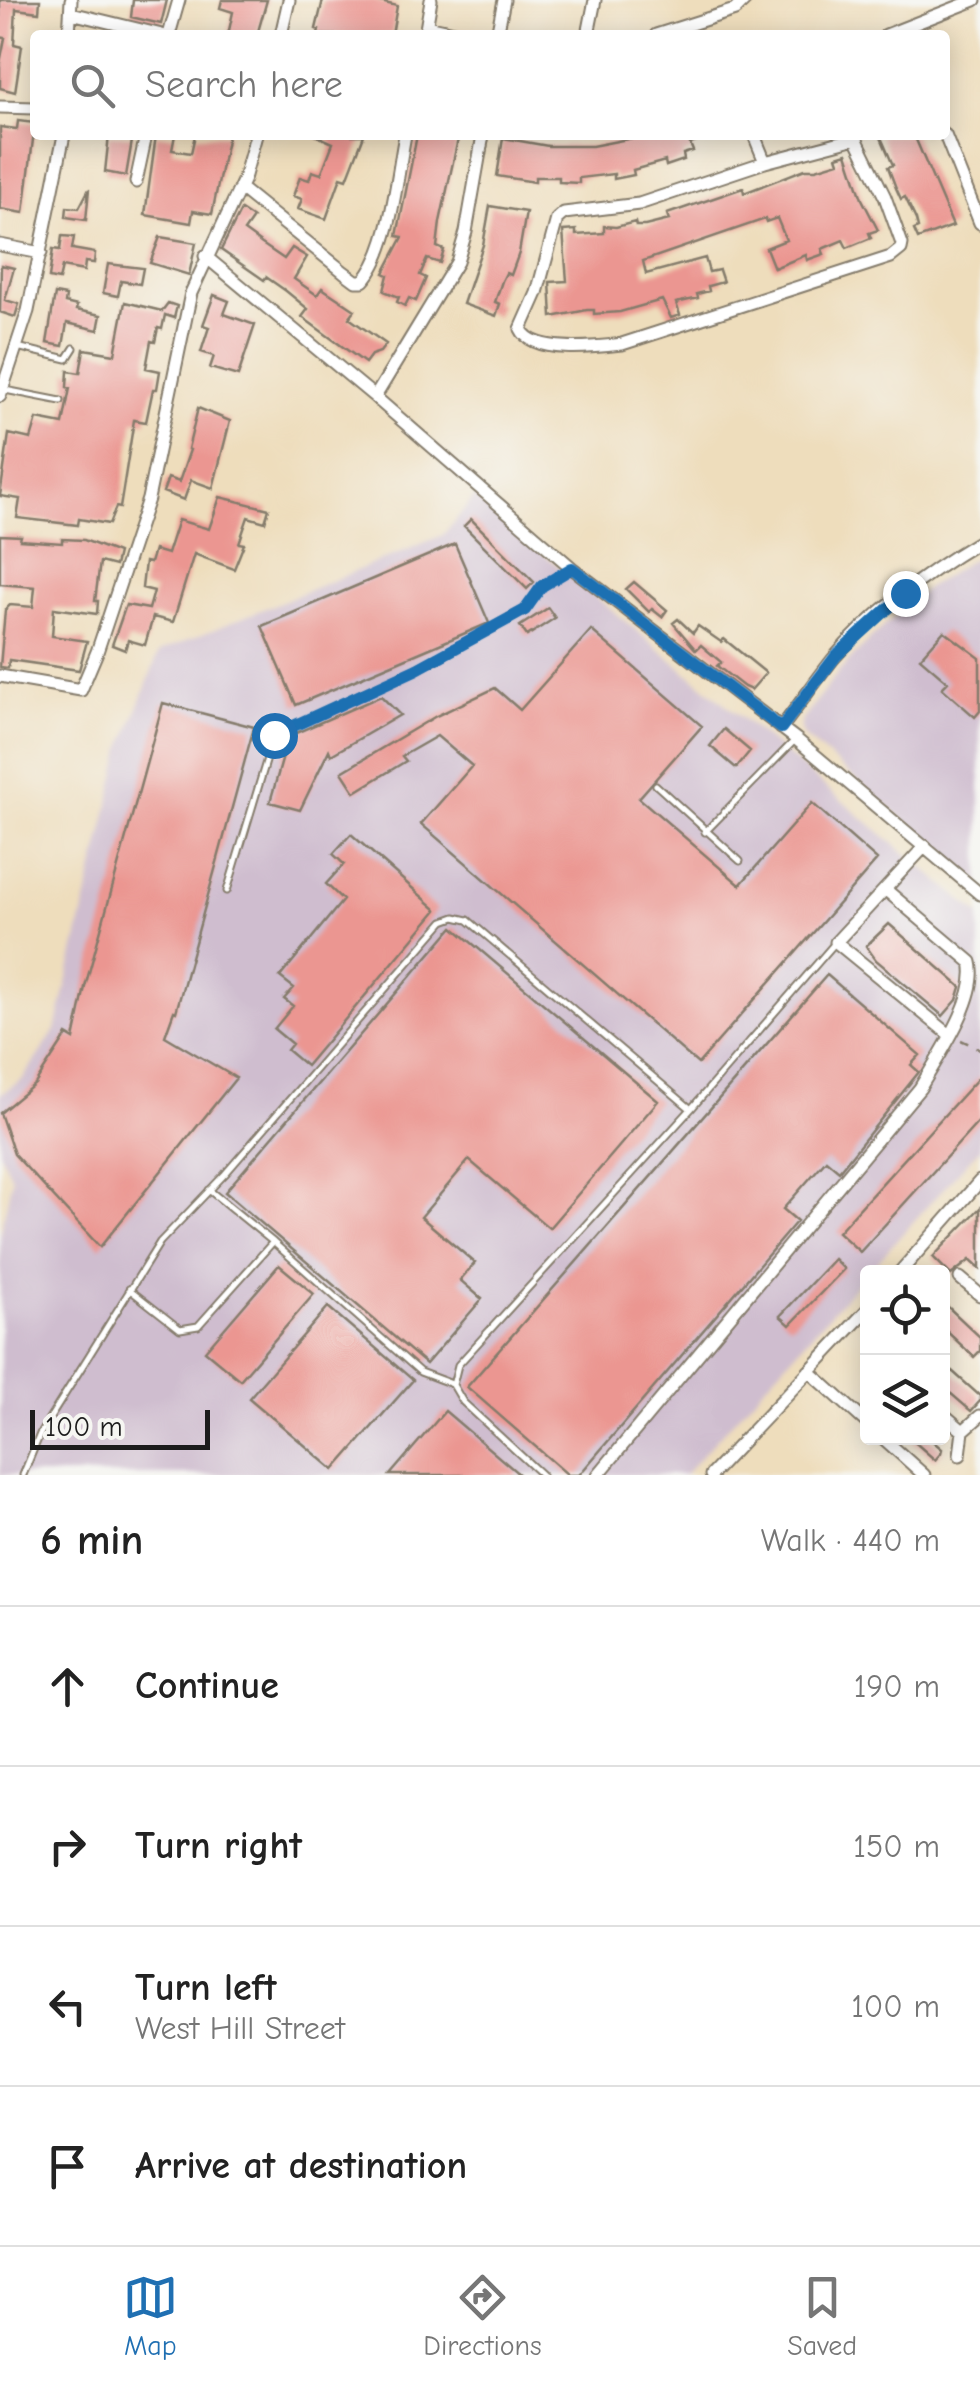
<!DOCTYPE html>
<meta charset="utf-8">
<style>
body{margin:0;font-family:"Comic Neue",sans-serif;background:#f2f2f2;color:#222}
.controls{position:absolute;right:30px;bottom:30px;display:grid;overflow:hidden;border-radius:10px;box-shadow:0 5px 25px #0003}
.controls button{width:90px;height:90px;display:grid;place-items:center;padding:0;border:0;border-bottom:2px solid #e0e0e0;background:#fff;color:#222;font:50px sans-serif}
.scale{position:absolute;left:30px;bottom:25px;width:180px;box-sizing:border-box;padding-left:10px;border:5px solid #1c1c1c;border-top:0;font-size:28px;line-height:35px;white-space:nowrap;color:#1c1c1c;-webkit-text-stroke:8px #f6f6f2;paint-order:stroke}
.stop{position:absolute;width:30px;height:30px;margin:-22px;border:8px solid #1f6fb2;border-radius:50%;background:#fff}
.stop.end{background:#1f6fb2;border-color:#fff;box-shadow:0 2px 10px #0008}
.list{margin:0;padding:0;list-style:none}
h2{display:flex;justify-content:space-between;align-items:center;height:130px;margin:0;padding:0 40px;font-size:42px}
h2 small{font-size:32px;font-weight:400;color:#767676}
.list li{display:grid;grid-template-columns:65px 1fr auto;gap:30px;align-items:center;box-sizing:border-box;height:160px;padding:0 40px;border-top:2px solid #e0e0e0}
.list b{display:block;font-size:38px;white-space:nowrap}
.list p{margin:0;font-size:32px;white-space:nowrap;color:#767676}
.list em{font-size:32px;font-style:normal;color:#767676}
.icon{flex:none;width:55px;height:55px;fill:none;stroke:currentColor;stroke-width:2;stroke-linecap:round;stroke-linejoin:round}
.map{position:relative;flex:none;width:980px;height:1475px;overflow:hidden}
.search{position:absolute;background:#fff;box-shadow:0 5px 25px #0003;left:30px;right:30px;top:30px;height:110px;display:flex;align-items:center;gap:25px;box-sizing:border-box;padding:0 35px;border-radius:10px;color:#767676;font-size:38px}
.sheet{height:770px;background:#fff}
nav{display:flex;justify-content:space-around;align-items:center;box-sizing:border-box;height:140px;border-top:2px solid #e0e0e0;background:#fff;font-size:28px;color:#767676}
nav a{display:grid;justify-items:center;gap:5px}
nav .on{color:#1f6fb2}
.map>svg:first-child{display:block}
.industrial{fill:#cfbdcf}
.building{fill:#eb9691}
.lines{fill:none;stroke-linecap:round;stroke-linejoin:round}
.service-casing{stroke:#857c6c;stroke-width:9}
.minor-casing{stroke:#857c6c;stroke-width:15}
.path{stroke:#857c6c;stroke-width:2.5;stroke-dasharray:8 8;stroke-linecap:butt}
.service{stroke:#fff;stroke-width:5}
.minor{stroke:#fff;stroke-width:11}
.route{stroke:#1f6fb2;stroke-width:12}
</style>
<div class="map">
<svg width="980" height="1475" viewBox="0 0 980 1475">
<rect width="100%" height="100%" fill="#f6f6f2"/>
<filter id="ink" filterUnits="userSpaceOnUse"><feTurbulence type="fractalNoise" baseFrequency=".01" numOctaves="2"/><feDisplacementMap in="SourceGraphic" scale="20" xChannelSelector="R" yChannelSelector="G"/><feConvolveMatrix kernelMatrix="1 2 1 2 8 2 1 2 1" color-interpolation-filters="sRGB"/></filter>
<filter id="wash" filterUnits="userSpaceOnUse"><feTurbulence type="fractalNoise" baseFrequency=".0048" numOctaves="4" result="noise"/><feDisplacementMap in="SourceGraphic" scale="40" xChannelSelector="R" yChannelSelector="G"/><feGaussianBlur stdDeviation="2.25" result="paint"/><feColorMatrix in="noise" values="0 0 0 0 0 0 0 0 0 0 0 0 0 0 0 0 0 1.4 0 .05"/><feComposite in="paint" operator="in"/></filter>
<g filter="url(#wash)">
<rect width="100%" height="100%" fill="#eeddbc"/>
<path class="industrial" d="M475,497L980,915V1148L684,1475H0V1236L12,1178L0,1153V1094L22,1080L56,1029L122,750L159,652L443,535Z
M980,554V883L802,735L800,729L802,720L837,674L872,637L927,588Z"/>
<g id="blocks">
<path class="building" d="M0,0H40L39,12L16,9L14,44L22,46L15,92L0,88V63L5,38L0,37Z
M133,0H167L161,24L131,17Z
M222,0H267L257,35H228L233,12L220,8Z
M323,0H372L397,6L392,35H318L319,30L316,29Z
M18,121L35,123L24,213L0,209V127L17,129Z
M109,135H133L126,176L105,172Z
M156,135H175L172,150L191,153L195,135H228L212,214L193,211L191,223L145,215Z
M315,135H364L347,179L341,177L326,219L298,209L302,199L293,196L300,177L309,180L312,171L321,174L333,143Z
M417,135L458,139L440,222L437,247L444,250L440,263L427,259L420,275L426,278L416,301L409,298L405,306L397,302L399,297L384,291L388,275L384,273L403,237L397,236Z
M648,135L711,137L690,144L693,151L683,154L684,160L666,166L665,161L633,170L634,175L614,179V174L579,178V183L559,182V177H535V182L497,176L503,138L548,146H592Z
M880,135H914L953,226L918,239L914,230L918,228L916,220L905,197L901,199L896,188L888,167L893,165Z
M847,153L862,199L878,230L869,233L871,238L847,248L843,240L822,249L824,254L807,260L806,255L774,268L766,248L786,240L777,218L766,222L765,219L643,261L646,274L705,258L709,272L719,270L723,282L708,286L709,291L697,294L698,298L676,303L680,315L671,318L662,300L620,312L594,314V310H587L552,317L550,282L567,281L563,231L576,230V235L604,233V226L616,227L635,222L636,226H645L669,220L667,214L743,188L744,193L805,169H816L839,162L837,156Z
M89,189L86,220L66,217L67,207L79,208Z
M490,206L526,212L519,253L511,275L506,273L502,281L495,302L500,304L496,316L463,304L483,245Z
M241,210L253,218L244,231L262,244L284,259L292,248L307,257L294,279L317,295L322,288L355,310L349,318L386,344L380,352L371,355L365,363L302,317L308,309L286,291L266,277L264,280L221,250Z
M62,236L74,237L72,249L95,253L94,263L85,262L84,271L62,267L59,280L49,278L53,249L60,250Z
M160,237L196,243L189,275L150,263Z
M108,264L143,268L140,284L121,281L118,296L103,293Z
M1,265L14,268L5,300L19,304L15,317L0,312Z
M55,294L66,296L65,303L77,306L76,310L101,315L98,330L67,323L63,346L47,343Z
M214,295L229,301L224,314L255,325L238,376L210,368L214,356L201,352L209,327L203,325Z
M125,302L162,311L168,303L177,306L174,318L165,315L162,329L158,328L155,342L151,341L146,368L160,371L157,389H153L146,422L134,420L120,508L116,507L109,524L79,519L78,525L17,518L20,499L0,496L9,434L31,439L37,419L63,424L70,388L67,387L68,371L80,373L84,349L115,354Z
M198,408L230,421L213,488L191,480L184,500L163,492L168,478L179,482L190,450L188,449Z
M220,497L269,509L265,522L248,517L239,543L244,544L234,569L194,554L173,622L153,617L145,645L128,640L125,650L112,645L126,605L149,609L154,591L142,588L145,562L150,563L154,550L167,554L178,520L209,529Z
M471,519L534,582L527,589L464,526Z
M0,535L21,536L20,540L62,543V539L84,540L118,553L115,566L100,562L95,601H98L97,614L54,608L52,636L87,641L79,670L9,660L8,668L0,667L5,610L10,605L33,607L35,587L0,584Z
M455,544L489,623L296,705L262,626Z
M634,582L667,610L662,617L652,609L649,612L626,589Z
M548,608L555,618L527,636L520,626Z
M678,619L693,633L698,626L721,642L724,639L766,673L751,690L744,687L717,666L721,662L701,645L696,650L673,623Z
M591,630L702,726L639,798L740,885L812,803L877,860L698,1064L421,824L472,766L437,736L402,756L406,761L355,792L342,772L436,716L495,688L520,710Z
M944,631L980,658V711L975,717L942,688L948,682L920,658Z
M381,696L400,715L331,755L329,750L300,810L270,802L289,736Z
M163,703L254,727L176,1012L174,1011L165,1036L236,1078L100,1247L14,1154L0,1113L35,1084L67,1035L74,1039L85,987Z
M724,729L750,751L736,768L710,746Z
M351,834L437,910L306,1066L287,1050L292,1044L274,1029L293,1006L284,999L294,988L280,977L343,900L326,884L344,864L333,854Z
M889,924L961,987L957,1000L943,1016L876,960L866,946Z
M453,927L658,1101L549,1228L469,1160L421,1217L475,1263L460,1280L482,1299L426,1364L225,1192Z
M827,975L920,1055L911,1065L919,1072L839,1171L826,1160L783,1209L797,1221L579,1475H568L467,1387Z
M980,1076V1120L860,1252L838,1232Z
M980,1208V1269L970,1260L951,1275L933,1257Z
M834,1259L844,1269L790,1325L780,1316Z
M279,1265L314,1294L240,1380L205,1351Z
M947,1306L980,1337V1351L974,1357L942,1327V1311Z
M328,1307L413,1380L334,1470L249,1398Z
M942,1362L980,1396V1401L971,1411L942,1386Z
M445,1411L520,1475H390Z
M910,1438H929L942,1449L941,1453L935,1460Z"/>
</g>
</g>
<g filter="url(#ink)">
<use href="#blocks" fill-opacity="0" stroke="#857c6c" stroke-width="2.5"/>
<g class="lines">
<defs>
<path id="service" d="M17,347L67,359L74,348
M5,390L61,401
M656,785L740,861
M705,832L794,741
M227,891L274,735L417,669L525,610L542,586L569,570
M209,1190L273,1242
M129,1289L180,1329L198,1326L273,1242L420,1372L452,1384
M23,1475L40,1434L160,1242L225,1174L444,921L455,917L468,920L691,1109
M542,1475L463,1402L453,1385L458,1365L691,1109L834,944"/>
<path id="minor" d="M71,13L162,35
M427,26L468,35
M69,35L71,0
M169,35L179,0
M281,35L289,0
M425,35L431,0
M497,35L504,0
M588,35L595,0
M656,35L735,10L745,0
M886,35L975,0
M0,107L35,108
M754,135L765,162
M945,135L980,223
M856,138L885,197L902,244L901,249L891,257L622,344C597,347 533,355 521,329L537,293L557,219L564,213L639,204L765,162Z
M136,182L146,135
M240,188L344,272L356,281H363C391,251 397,175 405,135
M0,245L41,253
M205,256L375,397L572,568L796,739L980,894
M0,396L28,311L64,135
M375,397L457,262L466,232L483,135
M0,676L81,690L97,652L148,499L191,293L244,179L256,135
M781,728C798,706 815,682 833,659C873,612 928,572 980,541
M925,846L836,942L950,1035
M900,1272L980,1181
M960,1278L980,1295
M809,1371L868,1424
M942,1413L963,1431
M883,1438L924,1475
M960,1455L963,1431L980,1416
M598,1475L920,1088C938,1057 980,997 971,962L886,890
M711,1475L868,1309"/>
</defs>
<use href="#service" class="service-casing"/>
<use href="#minor" class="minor-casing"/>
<path class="path" d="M961,1040L980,1049"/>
<use href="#service" class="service"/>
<use href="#minor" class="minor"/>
</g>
</g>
<g class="lines" filter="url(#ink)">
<path class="route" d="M274,735L417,669L525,610L542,586L572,568L781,728L836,656L905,593"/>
</g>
</svg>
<div class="controls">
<button><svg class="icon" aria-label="locate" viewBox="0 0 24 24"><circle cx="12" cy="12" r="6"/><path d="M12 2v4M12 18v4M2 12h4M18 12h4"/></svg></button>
<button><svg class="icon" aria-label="layers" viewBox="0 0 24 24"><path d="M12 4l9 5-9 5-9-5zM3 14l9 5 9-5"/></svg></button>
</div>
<div class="scale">100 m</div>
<div class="stop" style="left:274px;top:735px"></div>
<div class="stop end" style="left:905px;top:593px"></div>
<div class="search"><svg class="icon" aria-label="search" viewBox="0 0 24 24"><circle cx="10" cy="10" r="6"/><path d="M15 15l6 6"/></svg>Search here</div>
</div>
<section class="sheet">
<h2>6 min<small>Walk · 440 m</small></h2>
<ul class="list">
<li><svg class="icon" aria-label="ahead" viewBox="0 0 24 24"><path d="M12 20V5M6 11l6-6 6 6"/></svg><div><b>Continue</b></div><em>190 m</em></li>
<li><svg class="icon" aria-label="right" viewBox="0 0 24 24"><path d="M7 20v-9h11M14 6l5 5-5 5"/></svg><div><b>Turn right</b></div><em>150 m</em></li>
<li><svg class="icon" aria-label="left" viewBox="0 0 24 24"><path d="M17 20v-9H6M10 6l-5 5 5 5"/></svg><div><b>Turn left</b><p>West Hill Street</p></div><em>100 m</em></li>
<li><svg class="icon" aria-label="arrive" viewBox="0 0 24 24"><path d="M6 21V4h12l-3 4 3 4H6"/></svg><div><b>Arrive at destination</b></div></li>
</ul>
</section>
<nav>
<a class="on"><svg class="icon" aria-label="map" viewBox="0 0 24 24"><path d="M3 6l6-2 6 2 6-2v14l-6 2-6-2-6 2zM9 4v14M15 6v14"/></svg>Map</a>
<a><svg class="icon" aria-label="directions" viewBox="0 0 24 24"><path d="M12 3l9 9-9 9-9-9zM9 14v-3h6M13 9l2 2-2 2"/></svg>Directions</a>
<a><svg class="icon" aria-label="saved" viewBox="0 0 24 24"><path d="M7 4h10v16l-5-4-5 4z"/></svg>Saved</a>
</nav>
